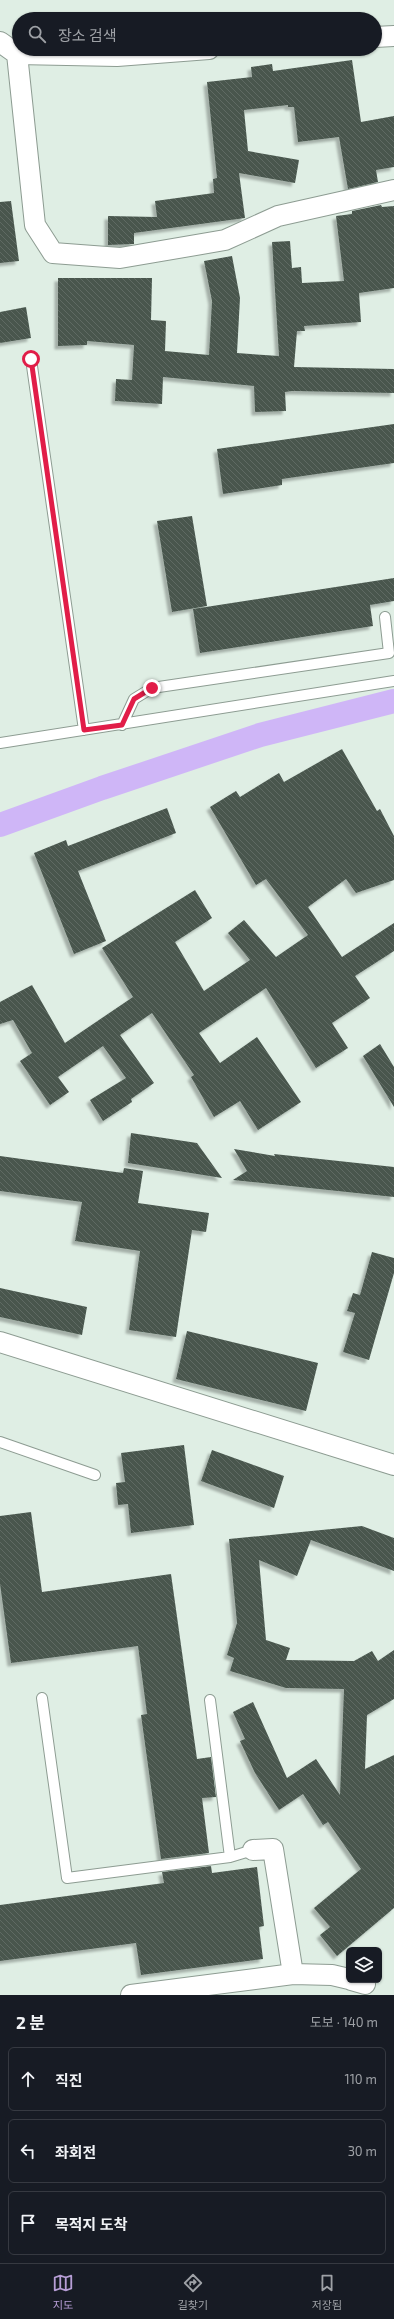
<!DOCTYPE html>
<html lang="ko">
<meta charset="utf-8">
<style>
body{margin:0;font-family:"Exo 2","Noto Sans KR",sans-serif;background:#20242c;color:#f1f3f6}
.controls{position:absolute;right:12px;bottom:12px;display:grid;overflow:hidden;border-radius:6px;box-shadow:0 1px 3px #0004}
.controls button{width:36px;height:36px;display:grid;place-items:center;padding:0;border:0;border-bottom:1px solid #363941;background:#171b24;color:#f1f3f6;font:20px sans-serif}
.stop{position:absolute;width:12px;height:12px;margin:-9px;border:3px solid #e11d48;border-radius:50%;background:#fff}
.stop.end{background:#e11d48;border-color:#fff;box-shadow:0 1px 4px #0008}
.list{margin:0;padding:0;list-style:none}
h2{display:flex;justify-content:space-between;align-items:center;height:52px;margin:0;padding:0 16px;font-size:17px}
h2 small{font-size:13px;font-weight:400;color:#9ea1a6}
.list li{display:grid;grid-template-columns:26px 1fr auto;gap:12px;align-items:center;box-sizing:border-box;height:64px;margin:0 8px 8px;padding:0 8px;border:1px solid #363941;border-radius:6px}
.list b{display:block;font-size:15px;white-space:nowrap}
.list em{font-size:13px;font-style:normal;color:#9ea1a6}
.icon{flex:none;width:22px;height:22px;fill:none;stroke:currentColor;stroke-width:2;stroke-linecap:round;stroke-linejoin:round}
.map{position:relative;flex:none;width:394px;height:1995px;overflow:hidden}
.search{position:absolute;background:#171b24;box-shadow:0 1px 3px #0004;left:12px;right:12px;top:12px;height:44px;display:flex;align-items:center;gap:10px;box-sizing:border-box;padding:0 14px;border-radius:22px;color:#9ea1a6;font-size:15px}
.sheet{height:268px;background:#171b24}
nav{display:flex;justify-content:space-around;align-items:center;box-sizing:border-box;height:56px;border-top:1px solid #363941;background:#171b24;font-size:11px;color:#9ea1a6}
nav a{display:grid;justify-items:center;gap:2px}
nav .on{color:#b79ed6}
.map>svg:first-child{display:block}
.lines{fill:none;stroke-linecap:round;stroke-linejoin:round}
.canal{stroke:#cfb6f7;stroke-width:24}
.building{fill:url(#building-back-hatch);filter:url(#shadow)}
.lane-casing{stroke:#8d9c92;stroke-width:12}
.street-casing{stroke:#8d9c92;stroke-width:22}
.lane{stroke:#fff;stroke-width:10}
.street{stroke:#fff;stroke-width:20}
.route{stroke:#e11d48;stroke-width:5}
</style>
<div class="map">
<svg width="394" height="1995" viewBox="0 0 394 1995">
<defs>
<pattern id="building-back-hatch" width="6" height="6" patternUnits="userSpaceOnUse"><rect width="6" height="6" fill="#49574e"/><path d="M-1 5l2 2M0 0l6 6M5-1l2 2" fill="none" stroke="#5f6a63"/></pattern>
<filter id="shadow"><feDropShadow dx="-3.5" dy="3.5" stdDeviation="1" flood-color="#0004"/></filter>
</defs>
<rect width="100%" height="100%" fill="#dfeee4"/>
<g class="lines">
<path class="canal" d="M0,825L102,788L260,735L394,701"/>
</g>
<path class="building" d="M352,60L361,122L394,116V167L376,170L378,182L348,189L339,137L298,142L294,107H288V105L244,110L248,151L299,160L295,183L239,173L245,218L134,233V244L108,245V216L157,217L155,201L214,193L213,179L217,178L207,82L252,77L251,67L272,64L273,71Z
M11,201L19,261L0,263V202Z
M381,205L382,207L394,206V288L359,293L361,322L304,326L305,331H297L294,367L394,369V393L292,391L285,392L286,411L255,412L254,386L163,377L162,404L115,401L116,379L132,380L134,345L87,341V345L58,346V278H152L151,320L166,321L165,351L209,355L212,301L204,261L232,256L240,298L237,353L279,356L272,242L290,241L292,268L301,267L302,283L344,281L336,216L352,214V211Z
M26,307L31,338L0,343V312Z
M394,424V463L282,479V485L223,494L217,449Z
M192,516L207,606L172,612L157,521Z
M394,578V601L370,605L373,626L200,653L193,609Z
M342,749L377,811L380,809L394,836V880L356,893L346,879L308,907L342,957L394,923V951L355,976L370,998L332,1023L348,1048L316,1068L266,988L199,1033L220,1063L257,1037L301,1102L258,1130L240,1101L214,1117L191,1077L194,1075L152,1013L120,1035L154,1083L131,1099L132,1102L103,1121L90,1100L126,1078L103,1046L58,1077L69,1092L50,1105L20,1061L32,1053L13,1020L0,1024V1002L32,985L65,1043L133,997L102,948L195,890L212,918L175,942L204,991L250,960L228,933L244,920L276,957L308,935L266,879L256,885L210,807L236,791L240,797L279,773L284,782Z
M167,808L176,833L78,871L106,941L74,954L34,853L66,840L68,846Z
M380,1044L394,1067V1107L363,1056Z
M131,1133L197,1143L222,1178L128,1163Z
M234,1149L275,1156L274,1154L394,1167V1197L233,1180L247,1171Z
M0,1156L123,1173L124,1168L143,1171L138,1203L209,1213L206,1232L192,1230L176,1337L129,1330L140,1251L75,1241L82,1202L0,1191Z
M372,1252L394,1258V1273L369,1360L343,1352L355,1313L347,1311L353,1293L360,1295Z
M0,1288L87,1307L82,1335L0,1317Z
M187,1331L318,1363L306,1411L176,1379Z
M184,1445L194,1525L131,1533L128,1504L118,1505L116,1483L125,1482L121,1453Z
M212,1450L284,1476L274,1508L201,1481Z
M31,1512L42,1592L171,1574L197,1759L211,1757L216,1797L202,1798L209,1853L161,1859L141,1715L147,1714L138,1646L11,1663L0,1584V1516Z
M362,1526L394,1538V1571L311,1540L297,1576L259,1560L266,1640L290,1648L286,1660L354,1661L372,1651L378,1661L394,1650V1699L367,1715L365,1769L394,1755V1908L337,1956L320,1935L330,1927L314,1908L361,1869L328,1822L323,1825L303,1794L279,1810L255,1773L240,1741L245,1739L233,1712L253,1702L287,1778L316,1759L340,1795L344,1689L286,1688L230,1671L234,1658L227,1655L237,1623L229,1539Z
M211,1866L212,1873L257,1867L264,1926L259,1927L263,1959L141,1975L136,1943L0,1961V1905L164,1883L162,1872Z"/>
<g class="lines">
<defs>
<path id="lane" d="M31,359L84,730
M122,725L134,699L152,688L389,653L385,617
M0,743L394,681
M0,1442L95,1475
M42,1698L67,1878L230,1857L253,1850
M210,1700L230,1857"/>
<path id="street" d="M375,37L394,36
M0,42L17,54L35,225L53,253L120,258L225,240L278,216L394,190
M17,54L117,56L209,49
M0,1342L394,1465
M253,1850L273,1849L293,1974
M351,1980L365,1984
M131,1995L293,1974L332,1975L349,1979"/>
</defs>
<use href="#lane" class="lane-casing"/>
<use href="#street" class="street-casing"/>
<use href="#lane" class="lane"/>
<use href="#street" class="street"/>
</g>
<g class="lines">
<path class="route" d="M31,359L84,730L122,725L134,699L152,688"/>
</g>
</svg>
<div class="controls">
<button><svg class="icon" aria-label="layers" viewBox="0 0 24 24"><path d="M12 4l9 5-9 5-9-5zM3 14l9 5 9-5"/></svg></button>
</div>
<div class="stop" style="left:31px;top:359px"></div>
<div class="stop end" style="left:152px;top:688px"></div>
<div class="search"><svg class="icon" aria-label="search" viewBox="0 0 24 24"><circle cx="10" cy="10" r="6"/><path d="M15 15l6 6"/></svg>장소 검색</div>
</div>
<section class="sheet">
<h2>2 분<small>도보 · 140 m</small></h2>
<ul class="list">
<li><svg class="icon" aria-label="ahead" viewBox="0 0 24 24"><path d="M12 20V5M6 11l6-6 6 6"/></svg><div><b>직진</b></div><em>110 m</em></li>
<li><svg class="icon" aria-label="left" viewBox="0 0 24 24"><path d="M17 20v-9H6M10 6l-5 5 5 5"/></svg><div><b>좌회전</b></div><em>30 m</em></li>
<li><svg class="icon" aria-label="arrive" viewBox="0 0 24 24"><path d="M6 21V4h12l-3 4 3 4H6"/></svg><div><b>목적지 도착</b></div></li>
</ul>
</section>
<nav>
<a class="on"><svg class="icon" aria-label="map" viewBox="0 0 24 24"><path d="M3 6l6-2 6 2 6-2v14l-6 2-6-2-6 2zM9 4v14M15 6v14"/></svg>지도</a>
<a><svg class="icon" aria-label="directions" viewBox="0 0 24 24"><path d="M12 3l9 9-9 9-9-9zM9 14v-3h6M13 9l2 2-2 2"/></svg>길찾기</a>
<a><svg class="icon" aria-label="saved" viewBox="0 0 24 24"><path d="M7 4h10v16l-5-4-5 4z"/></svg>저장됨</a>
</nav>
